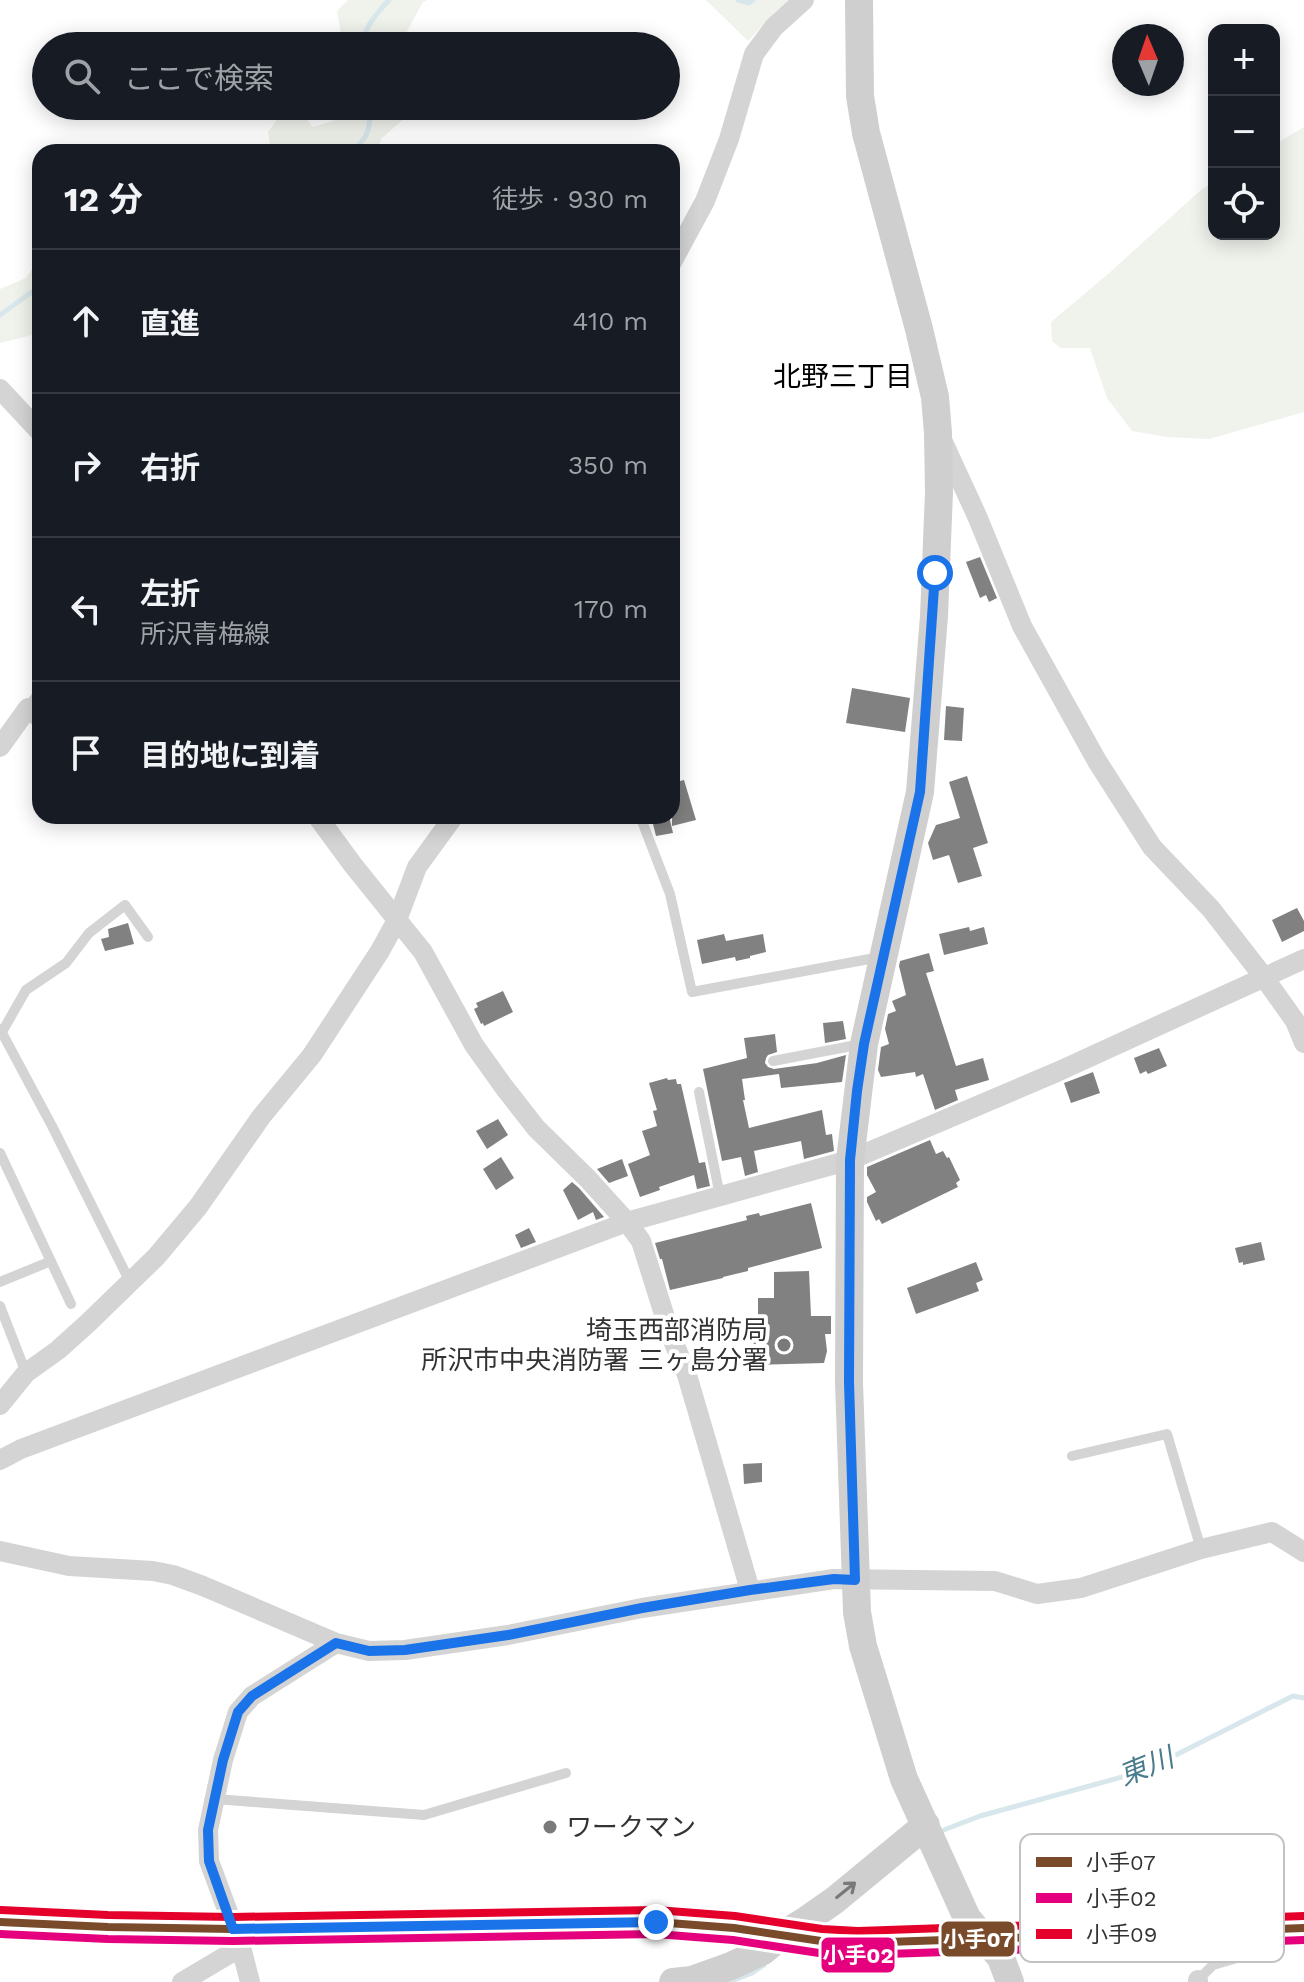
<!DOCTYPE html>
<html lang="ja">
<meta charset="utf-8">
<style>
body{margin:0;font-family:"Work Sans","Noto Sans JP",sans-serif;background:#242831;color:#f1f3f6}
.controls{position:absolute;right:24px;top:24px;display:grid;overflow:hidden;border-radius:16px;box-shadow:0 4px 20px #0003}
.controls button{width:72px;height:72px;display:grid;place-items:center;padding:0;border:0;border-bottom:2px solid #363941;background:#171b24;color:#f1f3f6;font:40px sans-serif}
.compass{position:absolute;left:1112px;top:24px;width:72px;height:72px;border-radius:50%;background:#171b24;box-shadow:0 4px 20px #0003;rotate:358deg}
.stop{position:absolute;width:24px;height:24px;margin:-18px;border:6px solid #1a73e8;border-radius:50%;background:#fff}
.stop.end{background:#1a73e8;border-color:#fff;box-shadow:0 2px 8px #0008}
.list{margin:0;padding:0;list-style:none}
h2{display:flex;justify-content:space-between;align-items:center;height:104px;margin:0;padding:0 32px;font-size:34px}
h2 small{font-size:26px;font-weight:400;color:#9ea1a6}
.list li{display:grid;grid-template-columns:52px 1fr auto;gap:24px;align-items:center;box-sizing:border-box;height:144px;padding:0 32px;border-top:2px solid #363941}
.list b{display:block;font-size:30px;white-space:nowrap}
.list p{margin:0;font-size:26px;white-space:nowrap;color:#9ea1a6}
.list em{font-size:26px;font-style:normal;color:#9ea1a6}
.icon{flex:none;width:44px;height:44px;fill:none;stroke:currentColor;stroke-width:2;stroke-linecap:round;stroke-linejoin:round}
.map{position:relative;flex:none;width:1304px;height:1982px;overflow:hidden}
.search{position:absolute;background:#171b24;box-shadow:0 4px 20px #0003;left:32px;top:32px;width:648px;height:88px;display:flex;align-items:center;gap:20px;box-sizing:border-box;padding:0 28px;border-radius:44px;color:#9ea1a6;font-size:30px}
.panel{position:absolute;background:#171b24;box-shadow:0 4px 20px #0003;left:32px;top:144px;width:648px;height:680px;border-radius:24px}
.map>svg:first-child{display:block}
.green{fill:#f0f2ec}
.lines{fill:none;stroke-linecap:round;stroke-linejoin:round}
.stream{stroke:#d8e7eb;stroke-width:5}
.building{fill:#818181}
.lane{stroke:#d4d4d4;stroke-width:10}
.street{stroke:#d4d4d4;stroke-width:20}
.secondary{stroke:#cfcfcf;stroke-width:28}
.bus-1-casing{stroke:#fff;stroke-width:14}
.bus-2-casing{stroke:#fff;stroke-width:14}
.bus-3-casing{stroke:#fff;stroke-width:14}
.bus-1{stroke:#7a4b2a;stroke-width:8}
.bus-2{stroke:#e5007d;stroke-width:8}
.bus-3{stroke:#e4002b;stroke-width:8}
.oneway{stroke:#797979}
.route{stroke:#1a73e8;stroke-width:10}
.poi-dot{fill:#7a7a7a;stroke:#fff;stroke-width:3}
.labels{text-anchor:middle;stroke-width:8;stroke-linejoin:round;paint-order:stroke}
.poi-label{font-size:26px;fill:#333;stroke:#fff;text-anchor:end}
.neighbourhood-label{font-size:28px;fill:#000;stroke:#fff}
.water-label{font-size:28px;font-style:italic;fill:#497c8d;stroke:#fff}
.key{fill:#fff;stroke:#c2c2c2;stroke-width:2}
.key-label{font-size:22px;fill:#333}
.line-badge{stroke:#fff;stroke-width:3}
.badge-label{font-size:22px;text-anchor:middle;font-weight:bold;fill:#fff}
</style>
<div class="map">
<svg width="1304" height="1982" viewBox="0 0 1304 1982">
<rect width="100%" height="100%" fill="#fff"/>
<path class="green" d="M348,0H427L423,2L399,46H343L337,11Z
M706,0H799L777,10L748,41Z
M345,106H405L407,116L381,139L378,152H271L268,132L279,117H305L313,127L339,119Z
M1304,127V412L1209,439L1167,437L1132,431L1107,398L1090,348H1061L1052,341L1051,322L1108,274L1202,189L1214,182V234H1274V145Z
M40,257V333L0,343V289L26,278Z"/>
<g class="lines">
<path class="stream" d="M738,0L749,3L753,0
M363,46C362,29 378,12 389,0
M351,152C370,136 369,130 371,106
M0,315L40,286
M936,1833L980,1816L1144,1771L1293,1696L1304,1698
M729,1982L752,1973L764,1965"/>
</g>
<path class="building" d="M980,557L997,598L989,602L986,595L980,598L966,562Z
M852,688L910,698L905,732L846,723Z
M946,706L964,708L962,741L944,740Z
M967,776L988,843L973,848L982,876L958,883L949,855L933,860L928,843L936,825L960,818L949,782Z
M684,780L696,820L672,826V783Z
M651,816H669L673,833L656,836Z
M1297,908L1304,921V931L1282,942L1272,920Z
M128,923L134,944L105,951L101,939L109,937L108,929Z
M969,927L970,931L984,927L988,944L944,955L939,934Z
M724,934L726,941L763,934L766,952L750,956V958L736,961L735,957L702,964L697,940Z
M929,953L934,971L926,973L956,1066L983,1058L989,1080L955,1090L958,1100L935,1110L923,1074L916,1077L915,1072L881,1077L878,1070L881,1047L889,1044L885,1029L888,1014L896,1011L892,1001L906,995L899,966L900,961Z
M503,991L513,1012L484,1026L483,1023L481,1024L474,1009L478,1007L476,1003Z
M843,1021L846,1039L825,1043L823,1023Z
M775,1034L777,1052L768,1055L766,1058L765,1063L768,1067L774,1069L817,1063L846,1055L842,1082L781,1088L779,1074L742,1079L745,1100H743L749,1128L822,1110L826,1135L832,1134L834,1151L804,1159L801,1141L754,1151L758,1172L745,1176L741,1157L722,1161L703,1069L747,1058L744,1038Z
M1159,1048L1167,1066L1148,1074L1146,1071L1140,1074L1134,1058Z
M1093,1072L1100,1093L1071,1103L1064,1083Z
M667,1078L668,1080L676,1079L677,1084H681L699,1163L705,1162L710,1186L697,1189L694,1175L659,1187L660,1190L640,1197L628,1164L650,1155L642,1131L657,1126L653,1111L657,1110L649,1083Z
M498,1119L508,1135L487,1149L476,1131Z
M930,1140L936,1154L943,1151L947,1158L949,1157L960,1180L956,1183L958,1187L882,1224L879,1219L876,1221L867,1202V1197L876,1192L867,1175V1167Z
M501,1157L514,1178L496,1190L483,1169Z
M622,1159L628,1176L609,1183L597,1169Z
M572,1182L579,1188L604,1217L596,1220L593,1212L578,1220L563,1190Z
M811,1203L822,1248L748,1268V1271L723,1277V1278L670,1290L662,1259H660L655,1243L747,1220L746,1216L759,1213L760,1216Z
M529,1228L536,1242L521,1248L515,1235Z
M1261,1242L1265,1260L1243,1265V1262L1239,1263L1235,1248Z
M976,1262L983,1280L976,1283L979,1291L916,1314L907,1288Z
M809,1271L811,1316H831V1334H825L827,1351L824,1363L754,1365L753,1318H758V1298H774V1272Z
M762,1463V1482L744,1484L743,1464Z"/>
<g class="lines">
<path class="lane" d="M28,708L40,691
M640,816L670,894L692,992L880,957
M0,1029L52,1126L130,1282
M2,1032L26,990L66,963L89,933L125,905L148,937
M773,1061L862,1044
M699,1092L720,1196
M0,1153L71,1304
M0,1282L51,1261
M0,1306L26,1373
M1072,1456L1167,1434L1201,1549
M215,1799L424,1815L566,1773
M1198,1980L1213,1965L1265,1950L1269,1931"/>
<path class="street" d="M672,262L705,201L729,139L754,54L774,27L804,0
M0,389L40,432
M942,440L977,516L1022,626L1097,761L1152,847L1211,909L1263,976L1295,1021L1304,1043
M0,747L28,708L40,718
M317,816L353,865L423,952L474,1045L504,1087L536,1128L588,1179L627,1222L641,1241L670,1333L687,1375L750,1590
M0,1405L26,1373L58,1350L88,1323L156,1257L198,1207L261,1117L312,1055L380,951L397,920L417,867L454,816
M0,1460L21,1449L627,1222L850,1160L1057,1072L1304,959
M0,1551L69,1566L153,1571L173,1575L203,1586L336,1643L369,1651L405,1650L508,1635L642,1608L834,1579L995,1581L1037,1594L1081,1588L1201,1549L1272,1532L1304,1552
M1198,1980V1982
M182,1982L241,1947
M250,1982L241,1947L209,1861L208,1830L223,1760L238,1712L252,1696L336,1643"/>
<path class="secondary" d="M859,0L860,96L866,133L919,329L935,397L938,433L939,492L934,616L920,792L864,1044L850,1160L849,1382L857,1612L863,1646L904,1779L967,1918L1001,1958L1010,1982
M0,1922L108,1927L233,1929L656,1922L734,1928L821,1941L858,1943L1304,1928
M673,1982L692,1980L731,1966L763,1951L782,1935L805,1921L835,1900L926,1825"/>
<defs>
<path id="bus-1" d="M0,1922L108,1927L233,1929L656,1922L734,1928L821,1941L858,1943L1304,1928"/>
<path id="bus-2" d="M0,1934L108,1939L233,1941L656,1934L733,1940L819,1953L858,1955L1304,1940"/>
<path id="bus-3" d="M1,1910L108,1915L233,1917L656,1910L735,1916L822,1929L858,1931L1304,1916"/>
</defs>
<use href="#bus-1" class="bus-1-casing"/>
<use href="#bus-2" class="bus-2-casing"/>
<use href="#bus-3" class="bus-3-casing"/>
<use href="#bus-1" class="bus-1"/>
<use href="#bus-2" class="bus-2"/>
<use href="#bus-3" class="bus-3"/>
</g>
<defs><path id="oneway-shaft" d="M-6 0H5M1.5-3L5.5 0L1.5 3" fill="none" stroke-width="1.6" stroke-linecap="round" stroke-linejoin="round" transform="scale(2)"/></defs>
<use class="oneway" href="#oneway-shaft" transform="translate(846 1890) rotate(-39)"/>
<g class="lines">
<path class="route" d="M656,1922L233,1929L209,1861L208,1830L223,1760L238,1712L252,1696L336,1643L369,1651L405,1650L508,1635L642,1608L750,1590L834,1579L855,1580L849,1382L850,1160L857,1091L864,1044L920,792L935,573"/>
</g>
<g class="poi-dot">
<circle cx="784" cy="1345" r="8"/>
<circle cx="550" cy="1827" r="8"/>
</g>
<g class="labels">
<g class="poi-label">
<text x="768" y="1339">埼玉西部消防局<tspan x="768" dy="30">所沢市中央消防署 三ヶ島分署</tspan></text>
<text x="566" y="1836" text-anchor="start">ワークマン</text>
</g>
<g class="neighbourhood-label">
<text x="843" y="386">北野三丁目</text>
</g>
<g class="water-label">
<text transform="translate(1146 1766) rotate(-22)" y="10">東川</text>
</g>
</g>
<rect x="1020" y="1834" width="264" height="128" rx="12" class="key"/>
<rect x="1036" y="1857" width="36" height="10" fill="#7a4b2a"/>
<rect x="1036" y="1893" width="36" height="10" fill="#e5007d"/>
<rect x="1036" y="1929" width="36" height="10" fill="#e4002b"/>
<g class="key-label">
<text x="1086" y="1870">小手07</text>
<text x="1086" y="1906">小手02</text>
<text x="1086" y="1942">小手09</text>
</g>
<g class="line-badge">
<rect x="940" y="1920" width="76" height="38" rx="8" fill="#7a4b2a"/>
<rect x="820" y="1936" width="76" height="38" rx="8" fill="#e5007d"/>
</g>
<g class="badge-label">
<text x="978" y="1947">小手07</text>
<text x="858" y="1963">小手02</text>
</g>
</svg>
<div class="controls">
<button>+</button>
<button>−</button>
<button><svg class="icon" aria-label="locate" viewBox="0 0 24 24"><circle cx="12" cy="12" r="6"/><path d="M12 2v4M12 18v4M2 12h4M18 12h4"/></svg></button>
</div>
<svg class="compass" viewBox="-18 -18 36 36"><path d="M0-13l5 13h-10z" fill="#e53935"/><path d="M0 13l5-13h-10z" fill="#9ea1a6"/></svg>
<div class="stop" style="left:935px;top:573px"></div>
<div class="stop end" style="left:656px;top:1922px"></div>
<div class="search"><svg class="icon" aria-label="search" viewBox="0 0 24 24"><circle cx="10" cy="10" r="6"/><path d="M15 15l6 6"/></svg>ここで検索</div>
<section class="panel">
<h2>12 分<small>徒歩 · 930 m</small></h2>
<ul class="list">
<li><svg class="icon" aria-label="ahead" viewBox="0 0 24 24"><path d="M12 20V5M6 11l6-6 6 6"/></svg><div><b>直進</b></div><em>410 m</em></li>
<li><svg class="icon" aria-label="right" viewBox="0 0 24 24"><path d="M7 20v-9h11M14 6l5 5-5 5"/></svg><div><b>右折</b></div><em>350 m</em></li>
<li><svg class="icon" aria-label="left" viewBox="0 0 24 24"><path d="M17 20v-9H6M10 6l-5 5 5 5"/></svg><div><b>左折</b><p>所沢青梅線</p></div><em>170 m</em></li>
<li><svg class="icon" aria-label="arrive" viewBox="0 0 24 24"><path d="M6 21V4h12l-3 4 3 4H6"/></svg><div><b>目的地に到着</b></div></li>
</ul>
</section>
</div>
